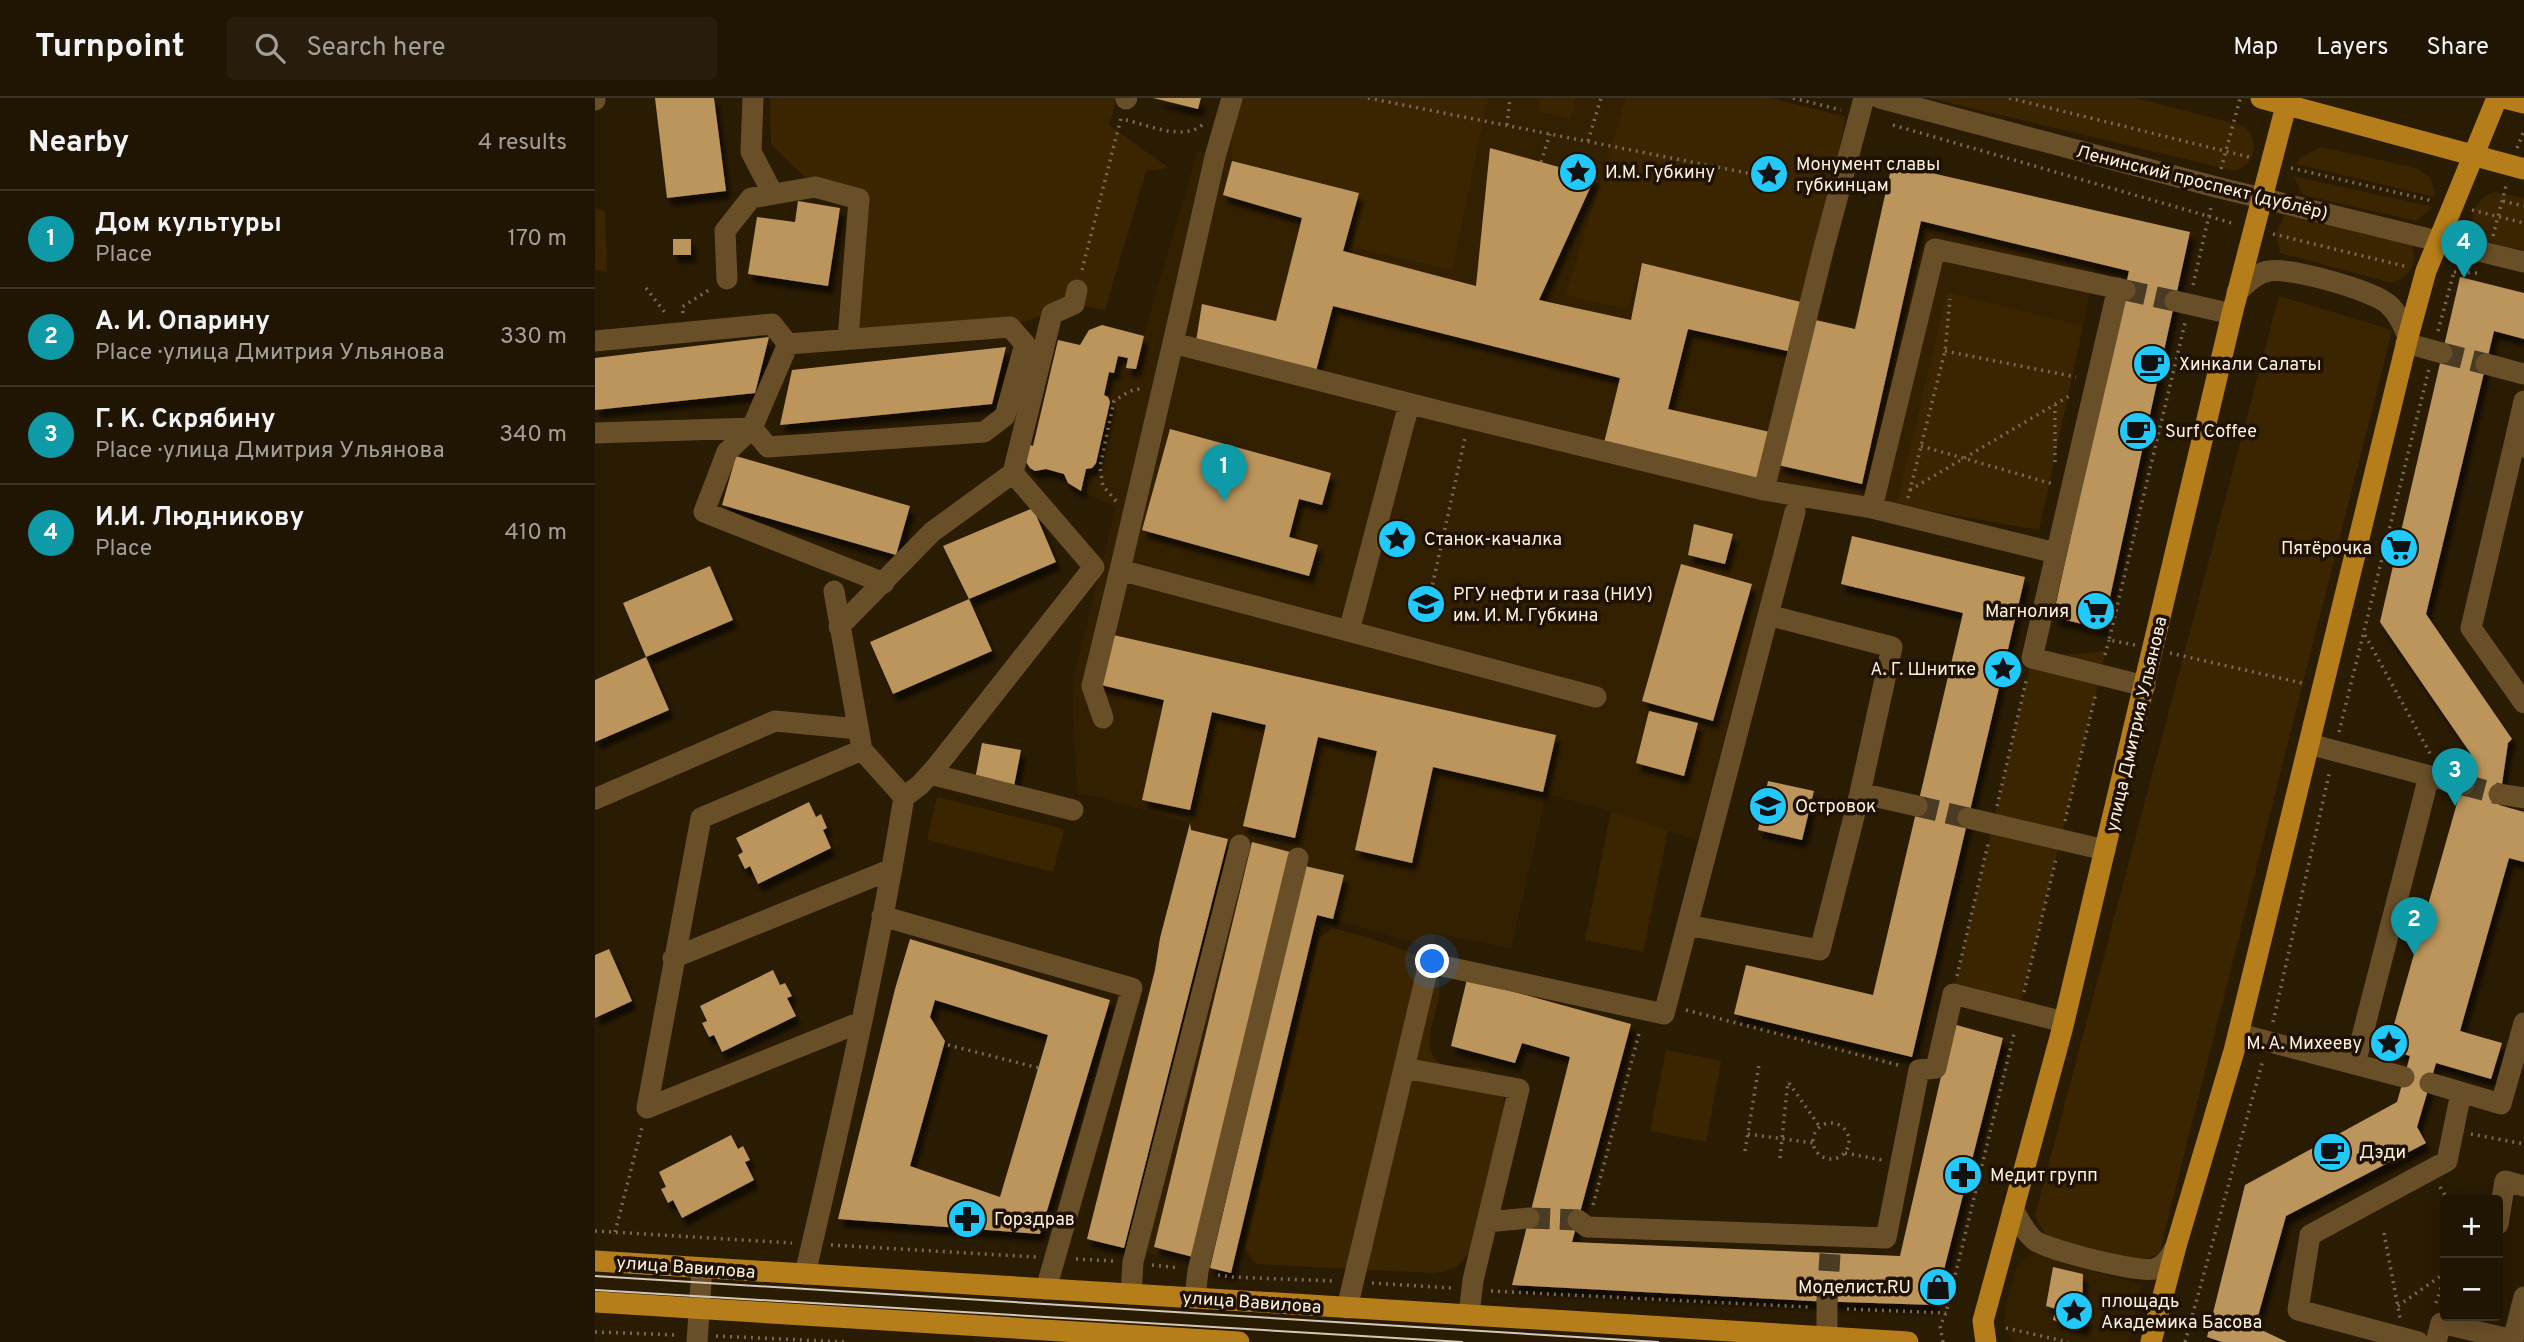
<!DOCTYPE html>
<meta charset="utf-8">
<style>
body{margin:0;font-family:Overpass,sans-serif;background:#281d0c;color:#f1f3f6}
.controls{position:absolute;right:21px;bottom:21px;display:grid;overflow:hidden;border-radius:7px;box-shadow:0 4px 18px #0003}
.controls button{width:63px;height:63px;display:grid;place-items:center;padding:0;border:0;border-bottom:2px solid #3d3324;background:#201402;color:#f1f3f6;font:35px sans-serif}
.you{position:absolute;left:838px;top:864px;width:24px;height:24px;margin:-18px;border:5px solid #fff;border-radius:50%;background:#1a73e8;box-shadow:0 0 0 10px #1a73e833}
.badge{display:grid;place-items:center;width:46px;height:46px;border-radius:50%;background:#0b8043;color:#fff;font-size:23px;font-weight:700}
.pin{position:absolute;translate:-50% -58px;filter:drop-shadow(0 2px 4px #0008)}
.pin::after{content:'';position:absolute;top:37px;width:24px;height:21px;background:inherit;clip-path:polygon(0 0,100% 0,50% 100%)}
.list{margin:0;padding:0;list-style:none}
h2{display:flex;justify-content:space-between;align-items:center;height:91px;margin:0;padding:0 28px;font-size:30px}
h2 small{font-size:23px;font-weight:400;color:#a29e99}
.list li{display:grid;grid-template-columns:46px 1fr auto;gap:21px;align-items:center;box-sizing:border-box;height:98px;padding:0 28px;border-top:2px solid #3d3324}
.list b{display:block;font-size:26px;white-space:nowrap}
.list p{margin:0;font-size:23px;white-space:nowrap;color:#a29e99}
.list em{font-size:23px;font-style:normal;color:#a29e99}
.icon{flex:none;width:38px;height:38px;fill:none;stroke:currentColor;stroke-width:2;stroke-linecap:round;stroke-linejoin:round}
.map{position:relative;flex:none;width:1929px;height:1244px;overflow:hidden}
header{display:flex;align-items:center;gap:42px;box-sizing:border-box;height:98px;padding:0 35px;background:#201402;border-bottom:2px solid #3d3324}
header strong{font-size:33px}
nav{display:flex;gap:38px;margin-inline-start:auto;font-size:24px}
.search{width:490px;height:63px;background:#281d0c;display:flex;align-items:center;gap:18px;box-sizing:border-box;padding:0 24px;border-radius:7px;color:#a29e99;font-size:26px}
main{display:flex}
aside{flex:1;background:#201402}
.map>svg:first-child{display:block}
.built{fill:#332001}
.green{fill:#3b2500}
.building{fill:#bc955c;fill-rule:evenodd;filter:url(#shadow)}
.lines{fill:none;stroke-linecap:round;stroke-linejoin:round}
.minor-tunnel{stroke:#4a3b25;stroke-width:21;stroke-dasharray:21 10;stroke-linecap:butt}
.path{stroke:#776a55;stroke-width:3.5;stroke-dasharray:2 5;stroke-linecap:butt}
.minor{stroke:#694f27;stroke-width:21}
.major{stroke:#b57e1a;stroke-width:21}
.tram{stroke:#d4c9b9;stroke-width:2}
.labels{text-anchor:middle;stroke-width:7;stroke-linejoin:round;paint-order:stroke}
.poi-label{font-size:18px;fill:#fcf1e3;stroke:#201200;text-anchor:start}
.street-label{font-size:18px;fill:#fcf1e3;stroke:#201200}
</style>
<header>
<strong>Turnpoint</strong>
<div class="search"><svg class="icon" aria-label="search" viewBox="0 0 24 24"><circle cx="10" cy="10" r="6"/><path d="M15 15l6 6"/></svg>Search here</div>
<nav><a>Map</a><a>Layers</a><a>Share</a></nav>
</header>
<main>
<aside>
<h2>Nearby<small>4 results</small></h2>
<ul class="list">
<li><span class="badge" style="background:#0f9aa8">1</span><div><b>Дом культуры</b><p>Place</p></div><em>170 m</em></li>
<li><span class="badge" style="background:#0f9aa8">2</span><div><b>А. И. Опарину</b><p>Place · улица Дмитрия Ульянова</p></div><em>330 m</em></li>
<li><span class="badge" style="background:#0f9aa8">3</span><div><b>Г. К. Скрябину</b><p>Place · улица Дмитрия Ульянова</p></div><em>340 m</em></li>
<li><span class="badge" style="background:#0f9aa8">4</span><div><b>И.И. Людникову</b><p>Place</p></div><em>410 m</em></li>
</ul>
</aside>
<div class="map">
<svg width="1929" height="1244" viewBox="0 0 1929 1244">
<defs>
<filter id="shadow"><feDropShadow dx="4.5" dy="8" stdDeviation="2" flood-color="#0009"/></filter>
</defs>
<rect width="100%" height="100%" fill="#2a1b03"/>
<path class="built" d="M645,0H1175L1251,19L1207,217L1259,230L1298,66L1511,115L1488,228L1352,194L1297,424L1191,407L1102,743L1016,713L951,696L916,851L842,835L838,850L722,817L636,1175L492,1141L595,725L510,701L482,695L477,587L521,409L485,393L518,234L547,243L603,52L620,59Z
M1438,1157H1448L1503,1175L1547,1186L1534,1244H1420L1417,1242L1409,1226L1410,1212L1421,1169L1430,1160Z"/>
<path class="green" d="M175,0H522L514,27L574,70L551,73L510,212L479,206L415,229L253,241L264,101L220,89L176,46Z
M647,0H893L857,172L758,149L764,95L637,63L636,38Z
M945,0H981L975,21L942,13Z
M1031,0H1175L1251,19L1210,205L1047,166L1031,211L971,197Z
M1334,0H1541L1649,28C1665,44 1662,65 1640,73Z
M1726,49L1821,70L1836,80L1840,99L1701,66L1706,59Z
M1698,78L1838,109L1821,123L1708,97Z
M1899,94L1929,100V152C1917,149 1901,148 1890,141C1868,127 1878,101 1899,94Z
M0,111L10,113L12,174L0,172Z
M1690,116L1816,144C1823,163 1817,179 1797,185L1685,155L1681,135Z
M1352,194L1488,228L1444,432L1301,407Z
M1684,198L1797,232L1564,1156L1545,1163L1451,1138L1440,1118Z
M1511,553L1424,913L1358,896L1437,560Z
M342,699L469,731L458,774L332,742Z
M1016,713L1073,732L1048,854L990,842Z
M738,830C763,838 828,851 841,874C848,886 843,903 840,916C836,928 831,945 838,958C854,986 904,943 910,1009L877,1150C866,1168 858,1173 838,1175L660,1166L650,1151L724,840Z
M1071,952L1126,963L1111,1044L1055,1033Z"/>
<path class="building" d="M60,0H119L131,93L72,100Z
M558,0H606L603,11Z
M895,50L1000,79L944,202L1036,222L1047,165L1210,205L1197,254L1093,231L1073,311L1175,334L1161,384L1009,345L1025,280L738,208L721,273L601,243L607,206L681,223L707,120L628,97L637,63L764,95L748,153L881,188Z
M1297,66L1595,134L1508,531L1458,519L1534,173L1326,123L1267,386L1183,367L1216,221L1260,231Z
M203,103L245,110L233,188L153,176L162,119L200,124Z
M78,141H96V157H78Z
M1865,179L1929,195V241L1899,233L1831,516L1917,641L1913,645L1904,707L1929,714V764L1914,760L1865,933L1907,945L1896,981L1841,965L1822,1029L1831,1045L1691,1118L1660,1229L1692,1244H1627L1612,1239L1650,1087L1802,1004L1815,958L1792,951L1876,656L1785,524Z
M507,227L549,238L541,271L531,270L533,260L523,258L519,275L514,274L509,297L513,299L515,304L501,365L497,370L491,371L486,393L473,385L469,376L451,371L440,373L435,370L431,364L435,347L438,348L463,242L485,247L494,232Z
M174,239L160,295L0,312V260Z
M411,249L397,306L185,327L197,272Z
M575,331L736,375L727,407L704,401L694,439L723,447L714,478L547,432Z
M141,358L315,408L301,457L127,407Z
M438,410L461,464L374,501L348,448Z
M1099,426L1138,436L1130,466L1093,457Z
M1257,438L1430,479L1317,959L1139,916L1151,867L1278,897L1368,515L1246,486Z
M1086,466L1157,486L1118,623L1047,603Z
M115,468L138,522L51,559L28,505Z
M374,501L397,553L298,596L275,544Z
M514,536L961,637L948,694L838,669L817,765L760,752L782,653L723,639L700,740L648,728L671,627L617,614L595,712L547,702L569,602L502,586Z
M51,559L74,612L0,644V582Z
M1054,613L1103,625L1089,678L1041,665Z
M387,645L426,652L419,688L380,681Z
M1173,683L1219,693L1207,742L1163,732Z
M214,704L221,719L226,716L232,730L228,732L236,750L163,786L155,768L150,771L143,757L148,754L141,740Z
M595,725L596,732L633,741L529,1150L492,1141L560,872L565,840Z
M657,744L695,754L598,1159L559,1149Z
M710,768L749,777L738,821L722,817L636,1175L615,1170Z
M315,841L515,902L445,1136L243,1121L300,891ZM340,902L453,937L405,1099L315,1068L350,943L335,919Z
M14,851L37,903L0,920V857Z
M178,872L185,887L190,885L197,898L192,900L201,918L127,954L119,937L114,939L107,925L112,923L105,908Z
M872,881L1036,926L977,1144L1305,1158L1358,926L1408,940L1340,1207L1216,1203L917,1187L975,959L927,945L920,965L856,948Z
M136,1037L143,1051L148,1048L155,1062L150,1064L159,1082L87,1120L78,1102L73,1105L66,1091L71,1089L64,1074Z
M1458,1169L1488,1176L1487,1217L1492,1218L1489,1230L1458,1222L1461,1211L1451,1208Z"/>
<g class="lines">
<path class="minor-tunnel" d="M1530,192L1580,203
M1847,255L1891,266
M1869,687L1904,696
M1322,708L1373,720
M934,1120L983,1122
M1232,1204L1235,1156"/>
<path class="path" d="M773,0L1157,76
M1198,0L1246,12
M1414,0L1658,60
M531,22C553,27 588,43 607,27
M912,27L915,0
M1298,27L1640,126
M993,43L1006,0
M1922,50L1929,33
M946,64L955,36
M1696,70L1838,103
M1626,71L1645,1
M1908,103L1929,108
M1877,112L1929,125
M1678,136L1813,169
M1898,138L1911,88
M487,172L526,20
M1859,174L1882,175
M1598,187L1616,109
M51,190L71,216
M88,215L87,209L117,190
M1843,233L1859,174
M1350,253L1481,279
M1326,348L1458,386
M1460,364V307
M1315,392L1476,297
M1313,400L1350,253L1355,201
M521,403L508,388L505,369L519,303L535,293L549,290
M833,507L870,340
M1770,537L1837,659
M1540,547L1514,542L1590,225
M1575,555L1707,585
M1510,557L1514,542
M1744,634L1834,271
M1402,708L1432,579
M1470,723L1501,595
M1362,878L1393,746
M1429,894L1461,761
M1091,912L1307,968
M1678,924L1735,672
M353,947L444,970
M1194,985L1225,1029
M1218 1043a18 18 0 1 1 36 0a18 18 0 1 1-36 0Z
M1153,1036L1218,1045
M1876,1036L1929,1046
M1150,1053L1164,967
M1250,1055L1287,1062
M1185,1060L1193,983
M1845,1089L1853,1102
M998,1107L1045,932
M0,1133L197,1145
M20,1134L47,1029
M1789,1135L1805,1220
M236,1147L441,1159
M481,1161L518,1163
M557,1167L584,1170
M623,1177L637,1179L738,1183
M777,1185L856,1190
M896,1193L1213,1209
M1841,1205L1850,1177
M1803,1208L1850,1175
M1252,1211L1351,1215
M1411,1230L1473,1244
M0,1234L82,1237
M121,1238L252,1244
M1348,1244L1345,1228L1351,1215L1420,932
M1590,1244L1668,962"/>
<path class="minor" d="M158,0L156,54L178,96
M637,0L620,59L578,245L844,313L1169,392L1228,153L1269,0
M1285,0L1621,89L1929,164
M531,1L532,0
M0,2V0
M132,181L130,133L156,100L220,89L264,101L253,241
M1523,190L1437,560L1550,588
M1642,194C1651,186 1661,175 1674,173C1694,169 1777,192 1793,206C1803,215 1808,227 1813,239
M1580,203L1637,216
M0,243L177,226L193,246
M578,245L525,472L1001,599
M1811,245L1847,255
M1891,266L1929,276
M1929,303L1919,347L1929,349
M157,330L173,349L389,334L410,318L430,246L415,229L193,246L157,330L132,354L109,414L289,485
M0,335L157,330
M1919,347L1876,530L1929,605
M418,375L457,216L479,206L482,192
M1169,392L1277,410L1340,151L1530,192
M1277,410L1461,455
M239,493L267,652L309,699
M754,533L814,306
M508,620L497,588L525,472
M1714,646L1869,687
M335,676L478,712
M1265,695L1322,708
M1904,696L1929,700
M0,701L180,623L263,631
M1373,720L1510,752
M287,818L537,890L451,1191
M1092,827L1225,852L1265,695L1297,549L1173,517
M78,860L297,771
M266,924L52,1010L106,720L267,652
M1644,936L1809,979
M1760,966L1834,678
M809,970L924,991L878,1182L874,1217
M1835,985L1906,1006L1929,925
M1418,1111C1424,1122 1430,1134 1439,1142C1452,1152 1544,1175 1559,1171C1571,1168 1575,1158 1581,1148
M983,1122L992,1129L1291,1140L1324,972L1341,970L1358,896L1469,924
M892,1124L934,1120
M1903,1126L1910,1083L1929,1088
M210,1176C247,1018 283,860 309,699L325,687L342,668L499,469L418,375L337,434L244,529
M536,1196L538,1164L645,747
M600,1200L603,1173L703,760
M1232,1204V1239
M752,1210L834,865L1069,916L1200,414
M102,1244L107,1170
M1823,1244L1703,1212L1715,1137L1852,1063L1866,995
M1841,1244L1846,1225L1918,1242L1929,1199"/>
<path class="major" d="M1666,0L1929,71
M1909,0L1929,5
M0,1163L1313,1244
M0,1204L644,1244
M1391,1244L1388,1223L1467,932L1637,216L1693,0
M1556,1244L1581,1148L1639,953L1813,239L1831,173L1902,0"/>
<path class="tram" d="M0,1178L1063,1244
M0,1192L867,1244"/>
</g>
<defs>
<symbol id="sight-disc" viewBox="-11 -11 22 22"><circle r="9.5" fill="#21c9fd" stroke="#201200"/><path d="M0-6L1.8-2.2L6-1.7L2.9 1.2L3.7 5.4L0 3.3L-3.7 5.4L-2.9 1.2L-6-1.7L-1.8-2.2Z" fill="#111"/></symbol>
<symbol id="cafe-disc" viewBox="-11 -11 22 22"><circle r="9.5" fill="#21c9fd" stroke="#201200"/><path d="M-5.5-4.5H6V0H3Q3 3.5 0 3.5H-2.5Q-5.5 3.5-5.5 0ZM3-3.2v2h1.7v-2ZM-6 4.5H4V6H-6Z" fill="#111"/></symbol>
<symbol id="supermarket-disc" viewBox="-11 -11 22 22"><circle r="9.5" fill="#21c9fd" stroke="#201200"/><path d="M-6-5.5h2.5l.6 2H6L4.5 2H-2.5L-4.4-4H-6ZM-1.5 3.2a1.3 1.3 0 1 0 .1 0ZM3 3.2a1.3 1.3 0 1 0 .1 0Z" fill="#111"/></symbol>
<symbol id="university-disc" viewBox="-11 -11 22 22"><circle r="9.5" fill="#21c9fd" stroke="#201200"/><path d="M0-5L7-2L0 1L-7-2ZM-4 1L0 2.5L4 1V4Q0 6-4 4Z" fill="#111"/></symbol>
<symbol id="school-disc" viewBox="-11 -11 22 22"><circle r="9.5" fill="#21c9fd" stroke="#201200"/><path d="M0-5L7-2L0 1L-7-2ZM-4 1L0 2.5L4 1V4Q0 6-4 4Z" fill="#111"/></symbol>
<symbol id="pharmacy-disc" viewBox="-11 -11 22 22"><circle r="9.5" fill="#21c9fd" stroke="#201200"/><path d="M-2-6h4v4h4v4h-4v4h-4v-4h-4v-4h4Z" fill="#111"/></symbol>
<symbol id="shop-disc" viewBox="-11 -11 22 22"><circle r="9.5" fill="#21c9fd" stroke="#201200"/><path d="M-5-2.5h2.3a2.7 3.5 0 0 1 5.4 0H5L5.5 6h-11ZM-1.5-2.5h3a1.5 2.3 0 0 0-3 0Z" fill="#111"/></symbol>
</defs>
<g fill-rule="evenodd">
<use href="#sight-disc" x="961" y="52" width="44" height="44"/>
<use href="#sight-disc" x="1152" y="54" width="44" height="44"/>
<use href="#cafe-disc" x="1535" y="244" width="44" height="44"/>
<use href="#cafe-disc" x="1521" y="311" width="44" height="44"/>
<use href="#sight-disc" x="780" y="419" width="44" height="44"/>
<use href="#supermarket-disc" x="1782" y="428" width="44" height="44"/>
<use href="#university-disc" x="809" y="484" width="44" height="44"/>
<use href="#supermarket-disc" x="1479" y="491" width="44" height="44"/>
<use href="#sight-disc" x="1386" y="549" width="44" height="44"/>
<use href="#school-disc" x="1151" y="686" width="44" height="44"/>
<use href="#sight-disc" x="1772" y="923" width="44" height="44"/>
<use href="#cafe-disc" x="1715" y="1032" width="44" height="44"/>
<use href="#pharmacy-disc" x="1346" y="1055" width="44" height="44"/>
<use href="#pharmacy-disc" x="350" y="1099" width="44" height="44"/>
<use href="#shop-disc" x="1321" y="1167" width="44" height="44"/>
<use href="#sight-disc" x="1457" y="1191" width="44" height="44"/>
</g>
<g class="labels">
<g class="poi-label">
<text x="1201" y="72">Монумент славы<tspan x="1201" dy="21">губкинцам</tspan></text>
<text x="1010" y="80">И.М. Губкину</text>
<text x="1584" y="272">Хинкали Салаты</text>
<text x="1570" y="339">Surf Coffee</text>
<text x="829" y="447">Cтанок-качалка</text>
<text x="1777" y="456" text-anchor="end">Пятёрочка</text>
<text x="858" y="502">РГУ нефти и газа (НИУ)<tspan x="858" dy="21">им. И. М. Губкина</tspan></text>
<text x="1474" y="519" text-anchor="end">Магнолия</text>
<text x="1381" y="577" text-anchor="end">А. Г. Шнитке</text>
<text x="1200" y="714">Островок</text>
<text x="1767" y="951" text-anchor="end">М. А. Михееву</text>
<text x="1764" y="1060">Дэди</text>
<text x="1395" y="1083">Медит групп</text>
<text x="399" y="1127">Горздрав</text>
<text x="1316" y="1195" text-anchor="end">Моделист.RU</text>
<text x="1506" y="1209">площадь<tspan x="1506" dy="21">Академика Басова</tspan></text>
</g>
<g class="street-label">
<text transform="translate(1607 84) rotate(14)" y="6">Ленинский проспект (дублёр)</text>
<text transform="translate(1541 626) rotate(-77)" y="6">улица Дмитрия Ульянова</text>
<text transform="translate(91 1169) rotate(4)" y="6">улица Вавилова</text>
<text transform="translate(657 1204) rotate(4)" y="6">улица Вавилова</text>
</g>
</g>
</svg>
<div class="controls">
<button>+</button>
<button>−</button>
</div>
<div class="you"></div>
<div class="pin badge" style="left:629px;top:404px;background:#0f9aa8">1</div>
<div class="pin badge" style="left:1819px;top:857px;background:#0f9aa8">2</div>
<div class="pin badge" style="left:1860px;top:708px;background:#0f9aa8">3</div>
<div class="pin badge" style="left:1869px;top:180px;background:#0f9aa8">4</div>
</div>
</main>
